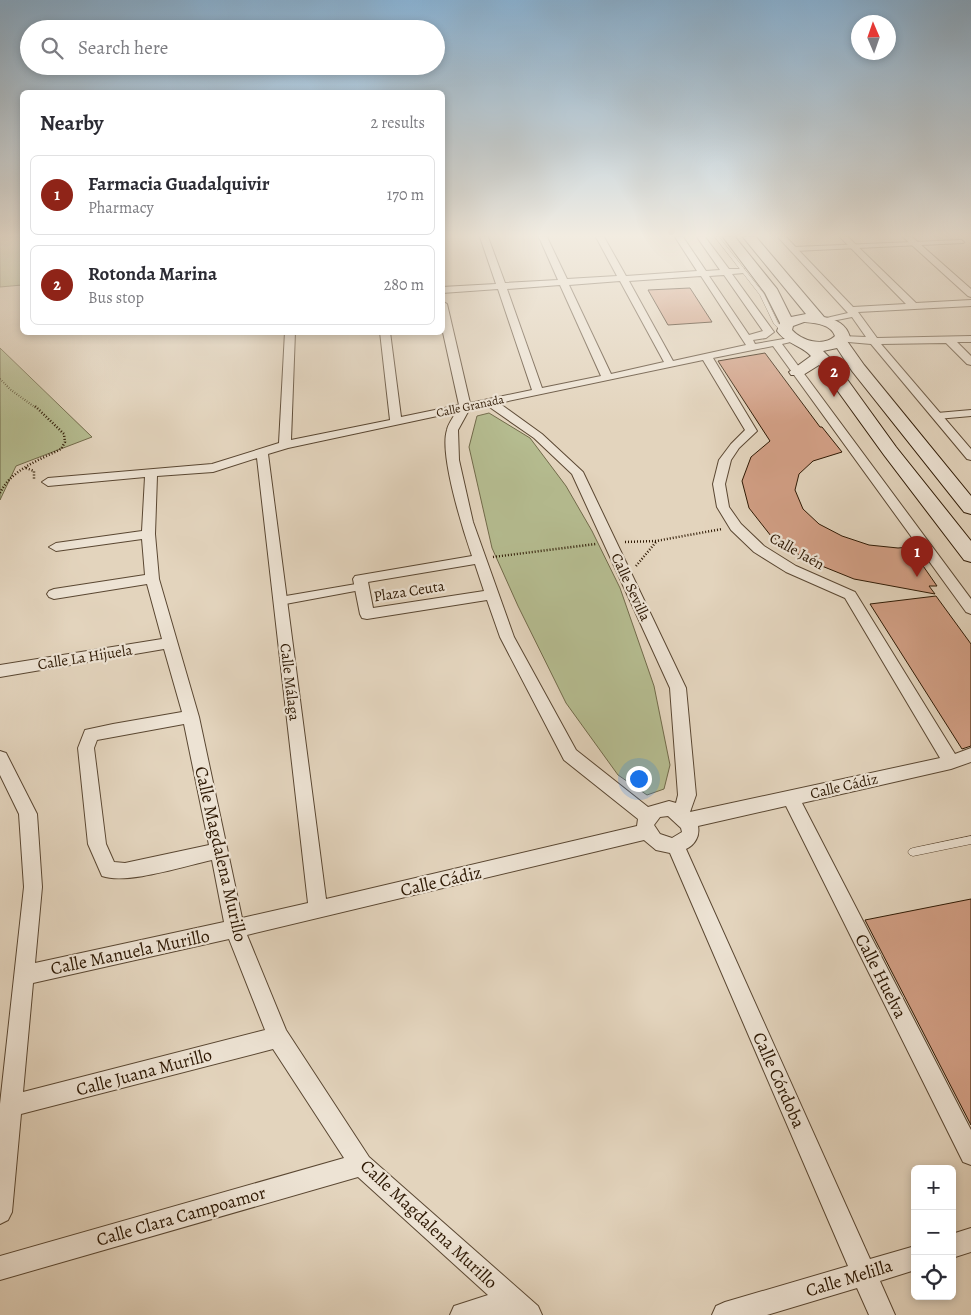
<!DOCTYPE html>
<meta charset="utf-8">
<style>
body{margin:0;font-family:Alegreya,serif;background:#f7f7f7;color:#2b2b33}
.controls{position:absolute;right:15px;bottom:15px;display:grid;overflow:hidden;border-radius:8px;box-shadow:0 2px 8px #0003}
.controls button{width:45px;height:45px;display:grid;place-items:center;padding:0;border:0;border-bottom:1px solid #e1e1e2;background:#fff;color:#2b2b33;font:25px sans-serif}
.compass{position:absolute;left:851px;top:15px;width:45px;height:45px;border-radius:50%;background:#fff;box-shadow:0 2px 8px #0003;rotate:358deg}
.you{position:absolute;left:638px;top:778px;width:18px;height:18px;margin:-12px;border:4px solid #fff;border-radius:50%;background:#1a73e8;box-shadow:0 0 0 8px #1a73e833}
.badge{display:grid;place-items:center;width:32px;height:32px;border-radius:50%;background:#8f2418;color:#fff;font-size:16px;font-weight:700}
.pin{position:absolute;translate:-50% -41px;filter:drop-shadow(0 1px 2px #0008)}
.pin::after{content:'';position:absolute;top:26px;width:18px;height:15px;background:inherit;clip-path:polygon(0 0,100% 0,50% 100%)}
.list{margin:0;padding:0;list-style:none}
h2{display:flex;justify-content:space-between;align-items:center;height:65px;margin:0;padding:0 20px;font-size:21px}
h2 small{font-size:16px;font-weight:400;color:#7c7c81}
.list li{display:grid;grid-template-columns:32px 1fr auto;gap:15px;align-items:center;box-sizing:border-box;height:80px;margin:0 10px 10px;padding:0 10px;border:1px solid #e1e1e2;border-radius:8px}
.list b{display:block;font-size:19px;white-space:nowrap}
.list p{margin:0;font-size:16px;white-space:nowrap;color:#7c7c81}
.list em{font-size:16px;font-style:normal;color:#7c7c81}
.icon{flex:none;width:28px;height:28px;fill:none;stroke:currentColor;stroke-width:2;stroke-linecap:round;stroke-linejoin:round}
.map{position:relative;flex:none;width:971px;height:1315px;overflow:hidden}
.search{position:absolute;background:#fff;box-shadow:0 2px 8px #0003;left:20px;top:20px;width:425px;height:55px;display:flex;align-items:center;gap:12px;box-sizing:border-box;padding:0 18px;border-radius:28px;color:#7c7c81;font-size:19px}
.panel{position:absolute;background:#fff;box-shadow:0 2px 8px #0003;left:20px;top:90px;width:425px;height:245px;border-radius:8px}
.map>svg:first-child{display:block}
.green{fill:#b5bc90;stroke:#716a4a}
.building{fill:#d29f85;stroke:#2d1803}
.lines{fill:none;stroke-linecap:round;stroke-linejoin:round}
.service-casing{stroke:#5a4732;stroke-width:1}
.pedestrian-casing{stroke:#5a4732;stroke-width:2}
.minor-casing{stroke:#5a4732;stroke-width:2}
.secondary-casing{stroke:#2d1803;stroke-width:2}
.path-far1{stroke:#2d1803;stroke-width:2;stroke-dasharray:0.5 2;stroke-linecap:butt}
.path{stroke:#2d1803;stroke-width:2.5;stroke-dasharray:1 2;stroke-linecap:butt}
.service{fill:#ede3d4;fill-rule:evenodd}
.pedestrian{fill:#ede3d4;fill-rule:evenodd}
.minor{fill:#ede3d4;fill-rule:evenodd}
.secondary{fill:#ede3d4;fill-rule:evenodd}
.labels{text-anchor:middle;stroke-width:4.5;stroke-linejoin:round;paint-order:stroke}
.far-street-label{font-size:12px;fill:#2d1803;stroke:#ede3d4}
.street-label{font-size:15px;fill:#2d1803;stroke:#ede3d4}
.near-street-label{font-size:18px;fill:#2d1803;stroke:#ede3d4}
</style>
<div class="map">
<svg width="971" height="1315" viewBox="0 0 971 1315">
<rect width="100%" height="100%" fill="#e3d4bd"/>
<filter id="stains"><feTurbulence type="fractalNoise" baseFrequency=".004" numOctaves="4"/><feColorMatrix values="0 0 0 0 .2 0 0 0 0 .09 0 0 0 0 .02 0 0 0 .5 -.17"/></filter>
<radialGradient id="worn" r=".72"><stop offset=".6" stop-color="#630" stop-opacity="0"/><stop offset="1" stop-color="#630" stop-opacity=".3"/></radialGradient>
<path class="green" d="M0,237H22V285L0,287Z
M0,348L92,437L16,466L0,500Z
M489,413L530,438L566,486L592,531L620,588L654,686L670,765L664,789L647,795L618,775L566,703L518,606L492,548L469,447L477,416Z"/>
<path class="building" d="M690,288L712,322L668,325L648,290Z
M765,353L820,427H822L842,452L813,461L799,474L795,490L803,509L819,524L842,536L869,545L898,548L910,547L937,586H929L935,594L854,579L807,560L771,536L749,508L742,481L751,457L770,441L718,361Z
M936,596L971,644V746L962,749L870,604Z
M971,899V1125L865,920Z"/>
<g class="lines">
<defs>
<path id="service" d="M715,237H719L764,294L778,323L786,330V332H782L774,324L760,295Z
M971,836V844L913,856L910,855L908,852L910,849L913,848Z"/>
<path id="pedestrian" d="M961,240L964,242L963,243L794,251L791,249L794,247Z
M971,410V416L937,419L933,416L937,413Z
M362,583L367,587L366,589L280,605L275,601L280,597Z"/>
<path id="minor" d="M480,237H488L505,283L558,280L539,237H547L567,279L617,276L596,237H604L626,276L697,271L675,237H683L706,271L720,270L697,237H705L729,269H744V273L732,274L774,332L766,338L753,340L755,344L795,337V341L782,344L971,599V614L966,612L773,346L713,358L757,431L739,448L731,460L725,484L729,507L741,524L764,546L796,566L855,592L955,754L971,748V762L951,769L802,803L971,1130V1165L963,1162L786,806L698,826C700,836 695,845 686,849L870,1259L915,1246V1270L880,1281L895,1315H869L857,1288L767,1315H712L716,1306L725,1302L848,1266L670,853L656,850L644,840L247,935L286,1030L369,1157L538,1306L542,1315H450L454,1306L488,1295L358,1177L0,1280V1256L344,1158L273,1049L21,1114L12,1212L8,1220L0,1224V1104L24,887L19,814L0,775V751L6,753L37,814L42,887L35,963L224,922L212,860C184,866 127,885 102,876L88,844L78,748L85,730L113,724L182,712L164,649L0,677V665L162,639L147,584L54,599L49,597L47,594L49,591L54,589L145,575L142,539L56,551L49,547L56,543L142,531L145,477L48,486L42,482L48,478L212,464L279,443L285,332H295L291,440L390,420L380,332H390L401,417L459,405L442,328V301L447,304L470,403L532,390L498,289L442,293V287L496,284ZM724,275L763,331L749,335L709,276ZM701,276L746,345L673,361L629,281ZM620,281L664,362L611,374L569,285ZM560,285L601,376L542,388L507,289ZM703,360L745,430L731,444L719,460L713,484L717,507L731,530L754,552L786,572L845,598L940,758L690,812L696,795L686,688L583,472L542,434L499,403ZM488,406L534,438L572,474L670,688L678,795L676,803L669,801L648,807L576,750L514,637L473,522L459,460L458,430L469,410ZM456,412C453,418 448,424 447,430C439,454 463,530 472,556L355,576L353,579L360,614L362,618L367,619L487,600L500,637L564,760L638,819L637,826L326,899L268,454L288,448ZM257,458L308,903L242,918L199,717L159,579L155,534L157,476L213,472ZM475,564L484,591L373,608L368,582ZM184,724L209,845L125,863L114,862L106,844L94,748L97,740ZM668,816L681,828L682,832L672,838L660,834L654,825L660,817ZM229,939L265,1030L23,1092L33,983Z
M778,237H786L853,307L906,304L840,237H848L916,303L971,300V306L858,312L877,338L971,336V342H957L971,356V365L967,364L946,343L881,344L971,449V460L967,459L871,344L837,341L836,339L841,336L866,337L852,317L822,323V319L848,313Z
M903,237H912L971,289V297L968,296Z
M971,1228V1252L952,1258V1234Z"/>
<path id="secondary" d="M723,237H735L777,289L791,317L806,314L743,237H756L824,317C837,320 846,324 850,337L847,341L864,365L971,496V514L964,512L852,371L837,348L823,351L836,364L896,447L971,541V562L964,560L884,455L819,365L803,375H791L789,372L811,356C801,345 786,344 777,331L780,323L765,293ZM804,322C815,323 831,324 835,336C823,347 802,341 792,330L793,326Z"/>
</defs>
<use href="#service" class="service-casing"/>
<use href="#pedestrian" class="pedestrian-casing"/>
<use href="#minor" class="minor-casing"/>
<use href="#secondary" class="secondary-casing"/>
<path class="path-far1" d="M0,379L11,390L36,408"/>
<path class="path" d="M26,468L34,471V480
M0,493C11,470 39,460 61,449L65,442L64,434L35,406
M625,542L656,541L722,529
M493,557L596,544
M636,566L656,542"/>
<use href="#service" class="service"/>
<use href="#pedestrian" class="pedestrian"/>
<use href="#minor" class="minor"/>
<use href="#secondary" class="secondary"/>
</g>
<linearGradient id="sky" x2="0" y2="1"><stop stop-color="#89b4d7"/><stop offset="0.56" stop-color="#f2ece1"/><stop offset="1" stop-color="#f2ece1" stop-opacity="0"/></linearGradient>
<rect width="971" height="421" fill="url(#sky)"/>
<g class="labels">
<g class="far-street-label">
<text transform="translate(470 406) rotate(-12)" y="4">Calle Granada</text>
</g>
<g class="street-label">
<text transform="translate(797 551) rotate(29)" y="5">Calle Jaén</text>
<text transform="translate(631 587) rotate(65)" y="5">Calle Sevilla</text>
<text transform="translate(409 591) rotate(-9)" y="5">Plaza Ceuta</text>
<text transform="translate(85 657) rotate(-9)" y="5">Calle La Hijuela</text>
<text transform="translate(290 682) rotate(83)" y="5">Calle Málaga</text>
<text transform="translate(844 786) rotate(-13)" y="5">Calle Cádiz</text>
</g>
<g class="near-street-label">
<text transform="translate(221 854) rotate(77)" y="6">Calle Magdalena Murillo</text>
<text transform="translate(441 881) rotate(-13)" y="6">Calle Cádiz</text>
<text transform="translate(130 952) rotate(-12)" y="6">Calle Manuela Murillo</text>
<text transform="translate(881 976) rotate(63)" y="6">Calle Huelva</text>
<text transform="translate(144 1072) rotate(-15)" y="6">Calle Juana Murillo</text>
<text transform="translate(779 1080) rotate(66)" y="6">Calle Córdoba</text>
<text transform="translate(181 1216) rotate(-16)" y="6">Calle Clara Campoamor</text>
<text transform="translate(429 1224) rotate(43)" y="6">Calle Magdalena Murillo</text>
<text transform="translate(849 1278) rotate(-17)" y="6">Calle Melilla</text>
</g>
</g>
<rect width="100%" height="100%" filter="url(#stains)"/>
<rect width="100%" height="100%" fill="url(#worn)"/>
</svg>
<div class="controls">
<button>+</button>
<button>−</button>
<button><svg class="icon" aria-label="locate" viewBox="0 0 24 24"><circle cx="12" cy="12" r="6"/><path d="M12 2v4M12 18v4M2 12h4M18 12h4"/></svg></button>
</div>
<svg class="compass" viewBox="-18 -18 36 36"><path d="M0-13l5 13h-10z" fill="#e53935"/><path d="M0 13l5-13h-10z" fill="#7c7c81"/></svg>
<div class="you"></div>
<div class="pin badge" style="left:917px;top:577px">1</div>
<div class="pin badge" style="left:834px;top:397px">2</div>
<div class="search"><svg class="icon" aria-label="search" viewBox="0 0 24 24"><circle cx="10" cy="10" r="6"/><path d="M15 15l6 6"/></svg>Search here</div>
<section class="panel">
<h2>Nearby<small>2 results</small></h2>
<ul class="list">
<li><span class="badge">1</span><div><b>Farmacia Guadalquivir</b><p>Pharmacy</p></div><em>170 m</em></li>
<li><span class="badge">2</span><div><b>Rotonda Marina</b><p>Bus stop</p></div><em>280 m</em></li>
</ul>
</section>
</div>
